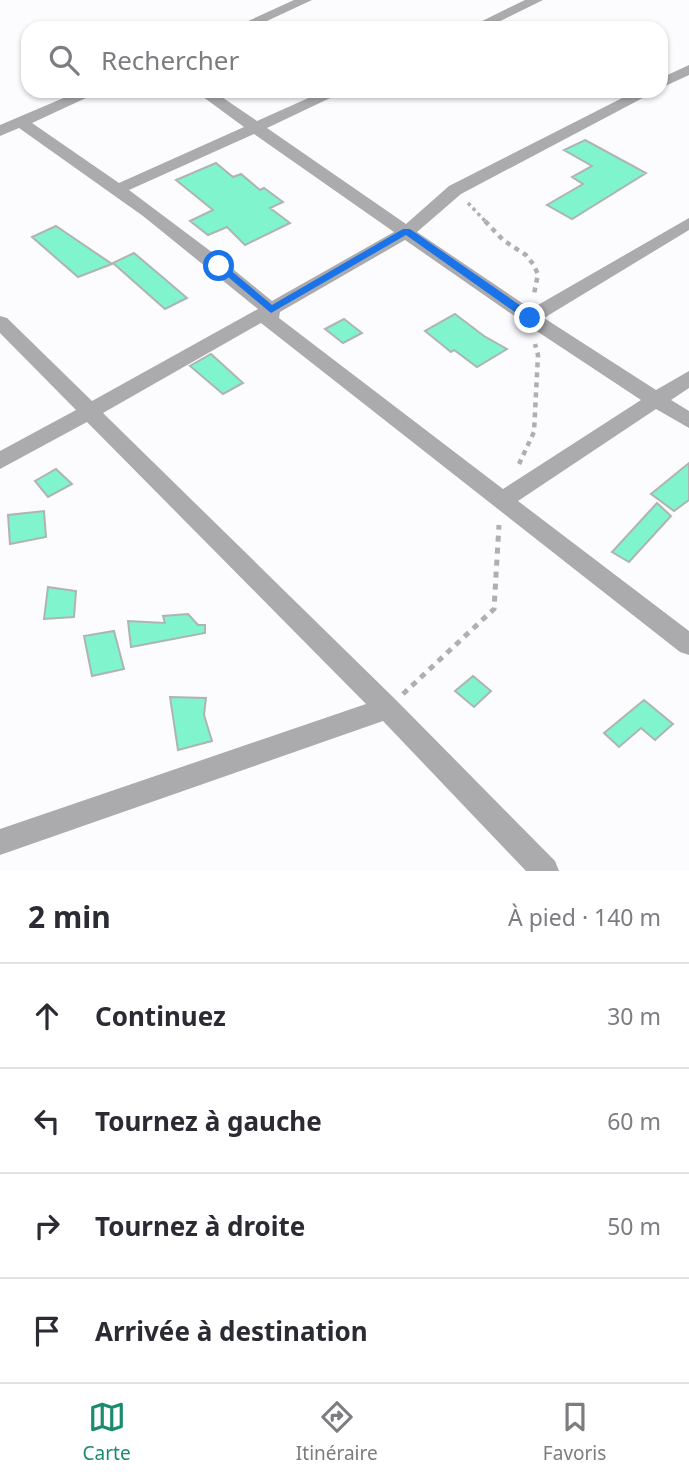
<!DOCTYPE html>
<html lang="fr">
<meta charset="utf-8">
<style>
body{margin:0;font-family:"Noto Sans",sans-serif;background:#f2f2f3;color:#2b2b33}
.stop{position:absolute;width:21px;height:21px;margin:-16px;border:5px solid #1a73e8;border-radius:50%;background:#fff}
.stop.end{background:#1a73e8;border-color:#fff;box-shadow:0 2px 7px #0008}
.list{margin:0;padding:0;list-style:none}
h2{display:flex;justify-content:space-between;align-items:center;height:91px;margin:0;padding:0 28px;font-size:30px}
h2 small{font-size:23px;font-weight:400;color:#7c7c81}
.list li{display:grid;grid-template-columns:46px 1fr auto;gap:21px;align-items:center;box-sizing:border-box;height:105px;padding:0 28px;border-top:2px solid #e1e1e2}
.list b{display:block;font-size:26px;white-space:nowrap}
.list em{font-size:23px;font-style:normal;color:#7c7c81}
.icon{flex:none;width:38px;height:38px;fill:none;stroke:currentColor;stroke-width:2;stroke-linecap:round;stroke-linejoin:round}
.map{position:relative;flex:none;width:689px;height:871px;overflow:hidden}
.search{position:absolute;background:#fff;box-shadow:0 2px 5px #0004;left:21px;right:21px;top:21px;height:77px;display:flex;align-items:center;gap:18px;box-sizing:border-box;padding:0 24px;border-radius:21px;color:#7c7c81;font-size:26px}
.sheet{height:511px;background:#fff}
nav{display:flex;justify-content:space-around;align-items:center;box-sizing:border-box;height:98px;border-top:2px solid #e1e1e2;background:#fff;font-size:19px;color:#7c7c81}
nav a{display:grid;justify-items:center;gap:4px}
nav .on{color:#188c6d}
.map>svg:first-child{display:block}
.building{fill:#80f4cc;stroke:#aeb4b2;stroke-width:2}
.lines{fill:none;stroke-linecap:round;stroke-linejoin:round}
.path-far2{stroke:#afaeb1;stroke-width:3.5;stroke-dasharray:3.5 3.5;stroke-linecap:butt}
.path-far1{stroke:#afaeb1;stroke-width:4.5;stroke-dasharray:5 5;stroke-linecap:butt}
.path{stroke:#afaeb1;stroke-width:5;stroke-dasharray:6 6;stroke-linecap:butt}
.minor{fill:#abaaad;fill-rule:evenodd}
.route{fill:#1a73e8}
</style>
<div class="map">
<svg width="689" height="871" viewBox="0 0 689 871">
<rect width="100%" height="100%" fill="#fcfbfe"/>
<path class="building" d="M585,140L646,173L572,219L547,205L583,184L572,177L592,166L564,150Z
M216,163L233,177L241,174L260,190L264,188L283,202L270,208L290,223L245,245L227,227L208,235L190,221L213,210L176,180Z
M56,226L112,264L78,277L32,237Z
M134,253L160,275L187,298L165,309L113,263Z
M455,314L484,336L507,349L477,367L454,350L451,352L425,331Z
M344,319L362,333L343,343L325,329Z
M211,354L243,383L223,394L190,366Z
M689,463V500L674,511L651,494Z
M56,469L72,484L48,497L35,481Z
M657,503L671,516L629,562L612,552Z
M44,511L46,537L10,544L8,515Z
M48,587L76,591L74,617L44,619Z
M188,614L198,625H205V633L131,647L128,621L165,623L163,616Z
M114,631L124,669L92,676L84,636Z
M473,676L491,691L474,707L455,691Z
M170,697L206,698L204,715L212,741L178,750Z
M644,700L673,724L655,740L641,728L619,747L604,733Z"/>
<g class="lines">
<path class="path-far2" d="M468,203L487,223"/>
<path class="path-far1" d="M485,221L503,240L526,255L533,264L538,274L534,294
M519,464L534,432L538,355L535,344"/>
<path class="path" d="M403,694L494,609L499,525"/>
<path class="minor" d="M294,0H312L252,28H233Z
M525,0H543L486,28H468Z
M689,65V75L661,88V78Z
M80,91H101L32,123L119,183L244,127L195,91H213L257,121L324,91H345L267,128L406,224L449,186L636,91H656L461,194L417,232L531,309L689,218V230L544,318L656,390L689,371V388L671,400L689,411V428L656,409L518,501L689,631V655L680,652L261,323L103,413L396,700L555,861L559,871H526L383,721L0,855V829L366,704L87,422L0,469V451L76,410L0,333V316L7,318L92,401L258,309L143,216L19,128L0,136V125ZM254,134L394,232L272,301L217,256L129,190ZM405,240L523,322L641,400L503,489L279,318L280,312Z"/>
</g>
<path class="route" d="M403,229H410L534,315V320H526L406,235L271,313L215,266L223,264L272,305Z"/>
</svg>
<div class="stop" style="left:219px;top:266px"></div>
<div class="stop end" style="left:530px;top:318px"></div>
<div class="search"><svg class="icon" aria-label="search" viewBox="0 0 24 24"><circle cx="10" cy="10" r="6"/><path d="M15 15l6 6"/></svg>Rechercher</div>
</div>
<section class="sheet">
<h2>2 min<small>À pied · 140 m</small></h2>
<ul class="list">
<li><svg class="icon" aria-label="ahead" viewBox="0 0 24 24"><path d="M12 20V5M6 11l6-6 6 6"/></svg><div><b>Continuez</b></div><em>30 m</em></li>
<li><svg class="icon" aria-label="left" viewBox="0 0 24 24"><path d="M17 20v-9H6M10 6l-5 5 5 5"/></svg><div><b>Tournez à gauche</b></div><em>60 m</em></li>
<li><svg class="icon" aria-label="right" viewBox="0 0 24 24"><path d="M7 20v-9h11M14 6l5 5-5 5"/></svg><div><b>Tournez à droite</b></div><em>50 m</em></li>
<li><svg class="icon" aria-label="arrive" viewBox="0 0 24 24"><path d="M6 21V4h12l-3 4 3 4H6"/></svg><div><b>Arrivée à destination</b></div></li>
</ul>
</section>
<nav>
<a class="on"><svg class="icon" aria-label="map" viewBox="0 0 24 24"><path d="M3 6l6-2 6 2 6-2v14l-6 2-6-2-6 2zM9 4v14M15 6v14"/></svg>Carte</a>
<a><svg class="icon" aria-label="directions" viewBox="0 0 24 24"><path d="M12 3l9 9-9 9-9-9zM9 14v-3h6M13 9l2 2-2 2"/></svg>Itinéraire</a>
<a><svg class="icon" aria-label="saved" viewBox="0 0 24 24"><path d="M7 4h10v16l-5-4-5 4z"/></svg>Favoris</a>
</nav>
